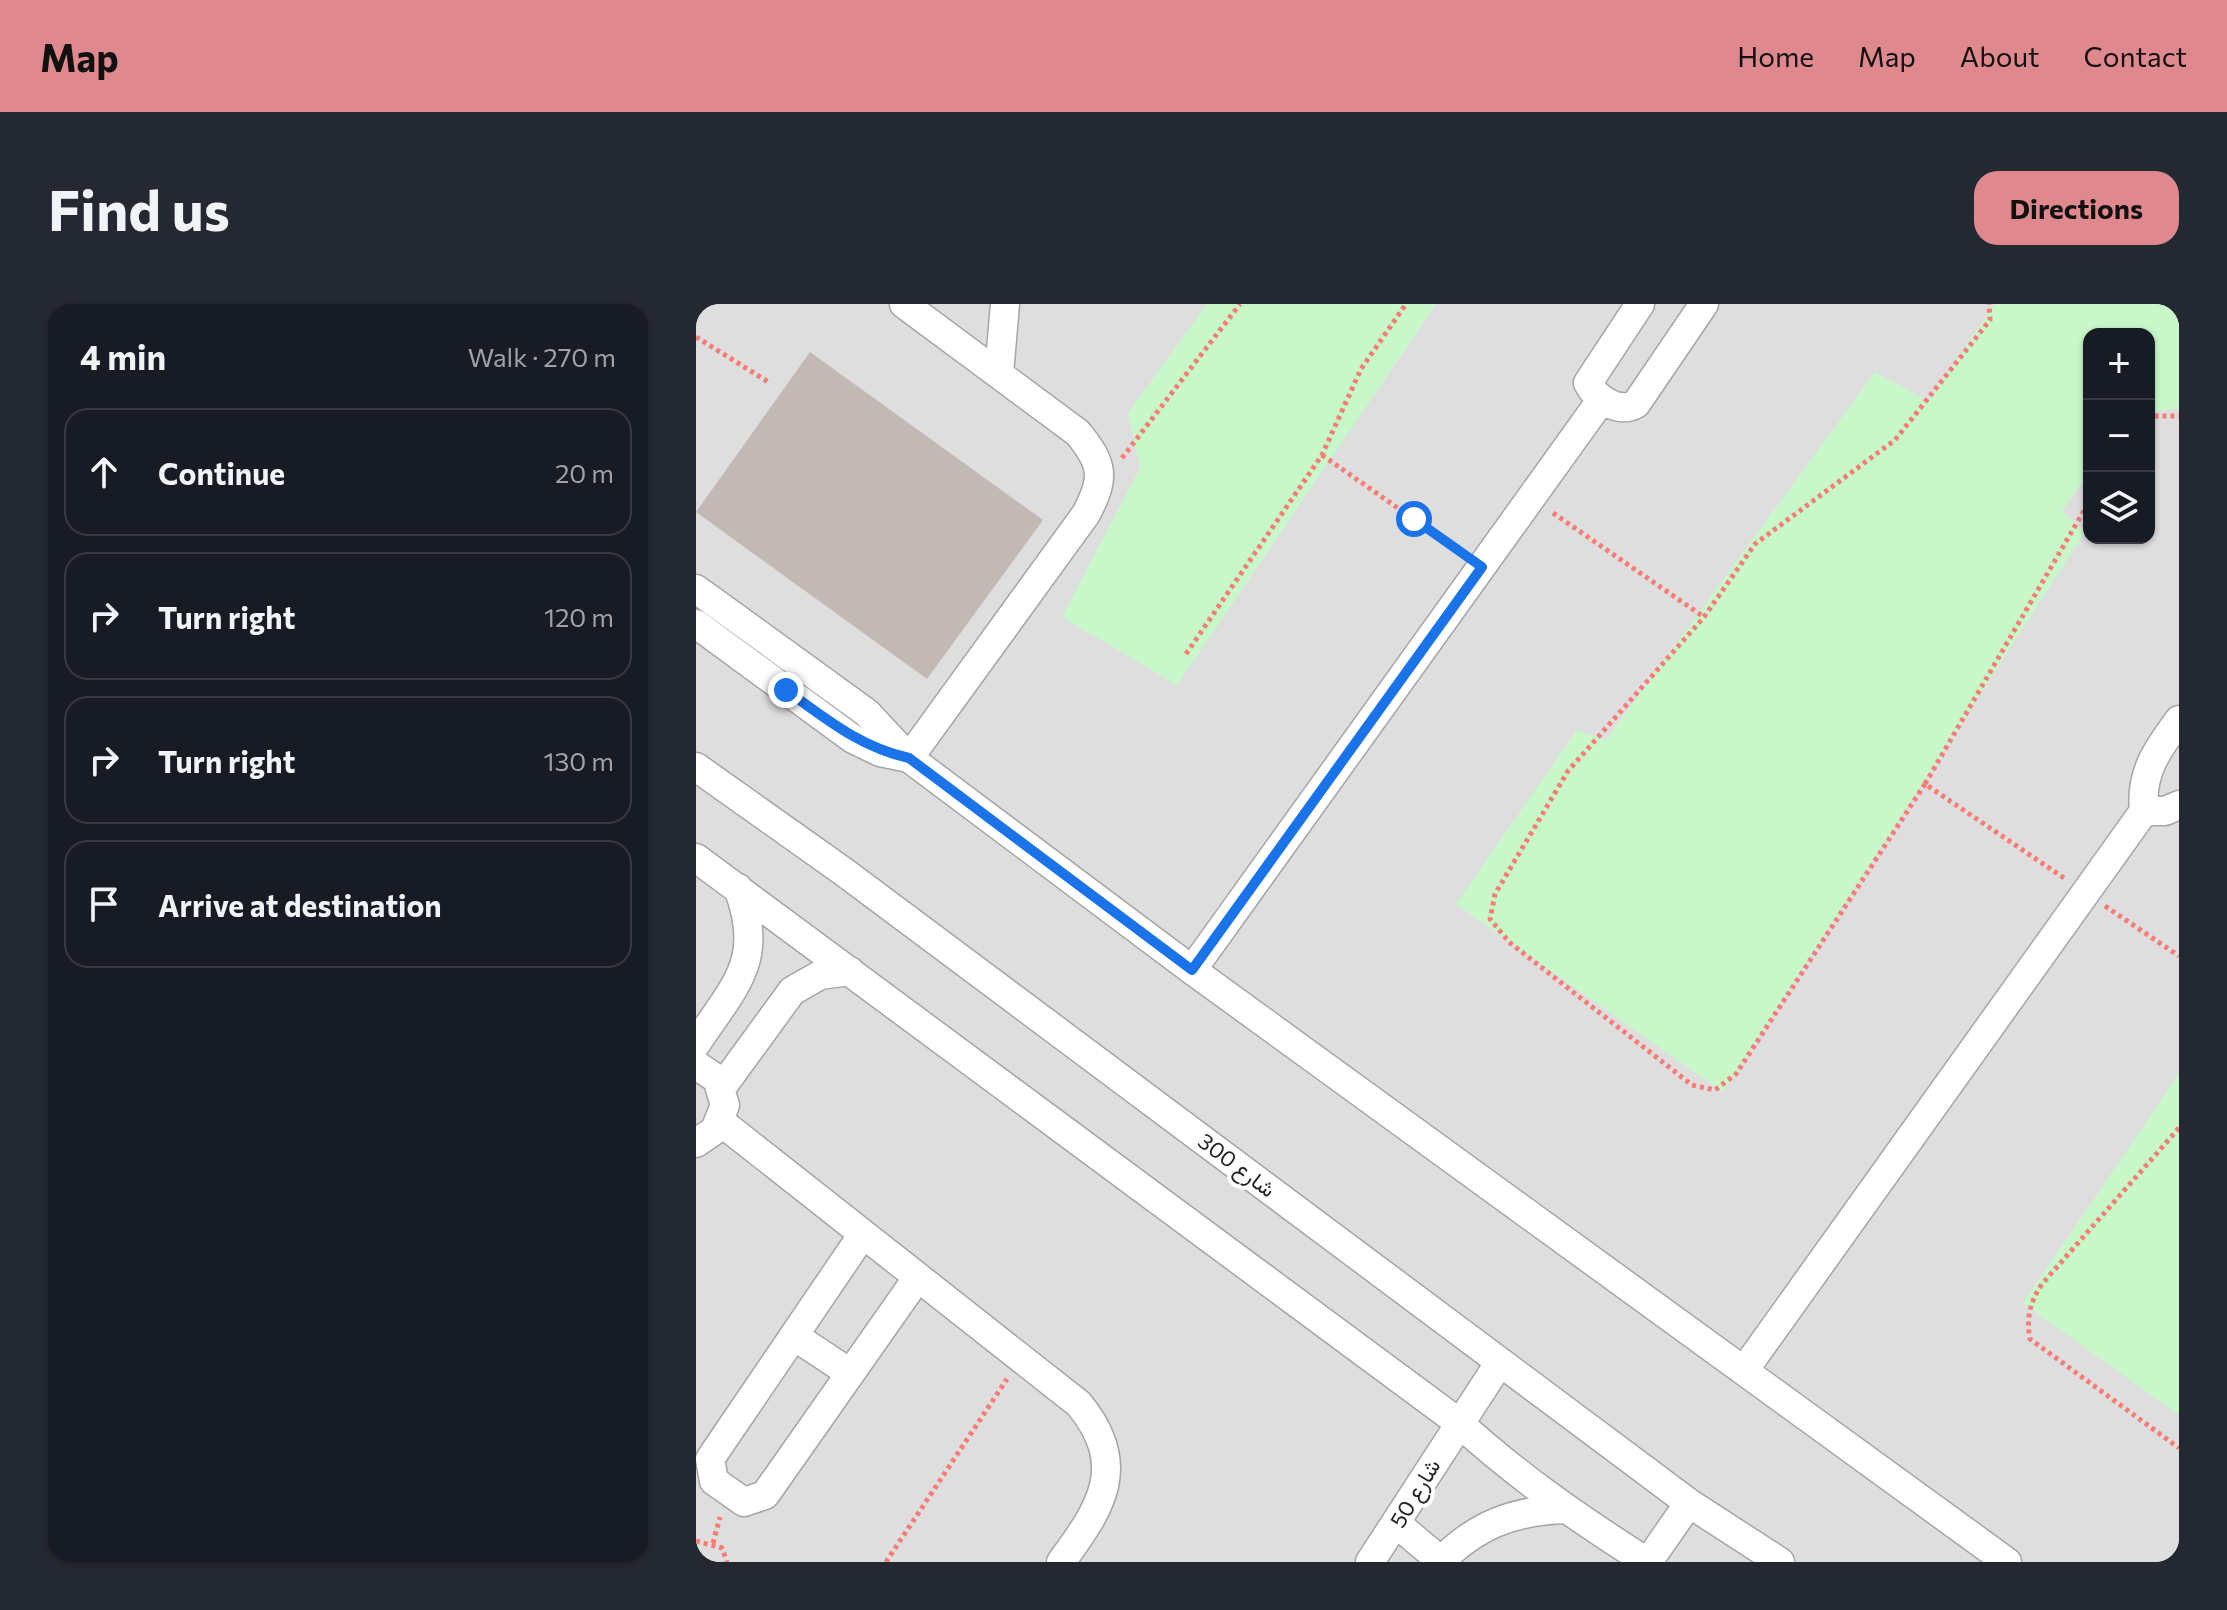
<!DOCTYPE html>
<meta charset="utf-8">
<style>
body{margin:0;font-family:Commissioner,Vazirmatn,sans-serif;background:#242831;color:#f1f3f6}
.controls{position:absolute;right:24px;top:24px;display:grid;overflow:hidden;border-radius:16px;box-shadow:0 2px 6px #0004}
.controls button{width:72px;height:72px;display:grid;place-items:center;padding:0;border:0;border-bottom:2px solid #363941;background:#171b24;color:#f1f3f6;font:40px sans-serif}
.stop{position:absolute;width:24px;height:24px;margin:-18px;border:6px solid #1a73e8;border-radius:50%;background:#fff}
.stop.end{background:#1a73e8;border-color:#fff;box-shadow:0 2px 8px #0008}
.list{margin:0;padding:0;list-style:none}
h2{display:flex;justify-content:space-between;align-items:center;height:104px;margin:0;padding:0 32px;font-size:34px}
h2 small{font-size:26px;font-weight:400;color:#9ea1a6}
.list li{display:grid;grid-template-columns:52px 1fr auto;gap:24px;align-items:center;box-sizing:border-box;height:128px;margin:0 16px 16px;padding:0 16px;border:2px solid #363941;border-radius:24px}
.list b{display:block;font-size:30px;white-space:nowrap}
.list em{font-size:26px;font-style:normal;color:#9ea1a6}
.icon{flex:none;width:44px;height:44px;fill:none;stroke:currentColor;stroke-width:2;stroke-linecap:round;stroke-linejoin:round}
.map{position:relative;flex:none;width:1483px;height:1258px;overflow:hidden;border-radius:24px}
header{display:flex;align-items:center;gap:48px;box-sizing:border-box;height:112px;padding:0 40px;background:#df898e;color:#111}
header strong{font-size:38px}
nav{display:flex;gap:44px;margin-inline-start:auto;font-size:28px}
.intro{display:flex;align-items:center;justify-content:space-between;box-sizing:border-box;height:192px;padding:0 48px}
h1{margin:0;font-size:56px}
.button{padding:20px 36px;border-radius:24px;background:#df898e;color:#111;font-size:28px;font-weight:700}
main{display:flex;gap:48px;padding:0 48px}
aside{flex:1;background:#171b24;border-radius:24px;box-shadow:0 2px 6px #0004}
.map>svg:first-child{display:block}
.residential{fill:#dfdede;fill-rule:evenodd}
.park{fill:#c8f8ca}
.building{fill:#c2b9b4}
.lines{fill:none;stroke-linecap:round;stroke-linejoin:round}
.minor-casing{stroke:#a5a5a5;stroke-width:31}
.path{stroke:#f57d75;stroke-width:5;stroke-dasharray:4 4;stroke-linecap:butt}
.minor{stroke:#fff;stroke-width:28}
.route{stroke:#1a73e8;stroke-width:10}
.labels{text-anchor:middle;stroke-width:8;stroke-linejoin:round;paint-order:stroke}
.street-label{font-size:22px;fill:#212121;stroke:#fff}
</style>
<header>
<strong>Map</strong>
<nav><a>Home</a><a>Map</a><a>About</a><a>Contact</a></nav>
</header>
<div class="intro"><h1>Find us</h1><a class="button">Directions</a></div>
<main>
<aside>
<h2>4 min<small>Walk · 270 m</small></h2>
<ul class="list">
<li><svg class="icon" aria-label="ahead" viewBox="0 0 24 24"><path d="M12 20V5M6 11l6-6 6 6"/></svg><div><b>Continue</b></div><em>20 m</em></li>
<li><svg class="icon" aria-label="right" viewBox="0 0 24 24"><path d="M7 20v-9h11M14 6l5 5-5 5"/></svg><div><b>Turn right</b></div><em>120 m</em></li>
<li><svg class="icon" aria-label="right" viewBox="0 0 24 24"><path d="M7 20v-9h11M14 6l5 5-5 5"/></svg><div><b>Turn right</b></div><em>130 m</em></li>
<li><svg class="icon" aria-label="arrive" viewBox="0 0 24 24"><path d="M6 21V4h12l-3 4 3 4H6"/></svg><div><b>Arrive at destination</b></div></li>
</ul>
</aside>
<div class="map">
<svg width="1483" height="1258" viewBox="0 0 1483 1258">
<rect width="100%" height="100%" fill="#f1eee8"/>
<path class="residential" d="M0,0H1483V1258H0ZM1393,30H1453V234H1393Z"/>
<path class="park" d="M511,0H740L481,381L366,313L444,164L432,109Z
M1299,0H1483V104L1453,108V30H1393V168L1366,207L1389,228L1027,788L760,600L881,426L910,436L1179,68L1232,97Z
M1483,770V1111L1327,999Z"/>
<path class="building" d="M114,48L347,216L231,375L0,208Z"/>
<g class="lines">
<defs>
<path id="minor" d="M208,0L382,129C408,161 409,174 390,210L213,454
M944,0L892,79C900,95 923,110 940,100L1008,0
M303,70L309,0
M0,285L171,409L213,454L496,666L1311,1258
M0,320L157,435L184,448L213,454
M1483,416C1461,446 1444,469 1448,507H1469L1483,501
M0,463L148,568L993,1199L1084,1258
M0,554L762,1118C821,1172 883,1215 951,1258
M496,666L906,95
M0,740C38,682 70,657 42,584
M0,761L21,775L29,801L19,826L0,839
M26,783L96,687L124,671L154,667
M25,818L383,1100C433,1161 406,1203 365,1258
M167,930L14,1155L18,1177L48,1198L69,1191L222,973
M98,1032L154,1069
M1049,1065L1448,507
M701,1220L745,1257
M674,1258L804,1058
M744,1258C780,1221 817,1207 868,1205
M952,1258L993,1199"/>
</defs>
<use href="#minor" class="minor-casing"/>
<path class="path" d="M0,33L74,79
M1453,118L1459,112H1483
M626,151L766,249
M426,154L544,0
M857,209L1008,313
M490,350L626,151L665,65L710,0
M1229,480L1040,770L1019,786L996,781L813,638L794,615L799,590L872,467L1008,313L1059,240L1199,136L1294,16L1293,0
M1368,574L1229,480L1393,198
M1409,602L1483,652
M1483,824L1346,980C1334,998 1330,1014 1334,1035L1483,1144
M0,1237L26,1244L31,1258
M17,1239L24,1213
M190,1258L311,1075"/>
<use href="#minor" class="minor"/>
</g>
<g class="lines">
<path class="route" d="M90,386C130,415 164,443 213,454L496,666L786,263L718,215"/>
</g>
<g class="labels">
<g class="street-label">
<text transform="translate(541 861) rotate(37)" y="8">شارع 300</text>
<text transform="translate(719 1189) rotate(-59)" y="8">شارع 50</text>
</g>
</g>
</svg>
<div class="controls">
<button>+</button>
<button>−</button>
<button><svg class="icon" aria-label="layers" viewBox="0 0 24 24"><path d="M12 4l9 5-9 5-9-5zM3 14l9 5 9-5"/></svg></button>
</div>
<div class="stop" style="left:718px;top:215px"></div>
<div class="stop end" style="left:90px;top:386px"></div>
</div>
</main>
